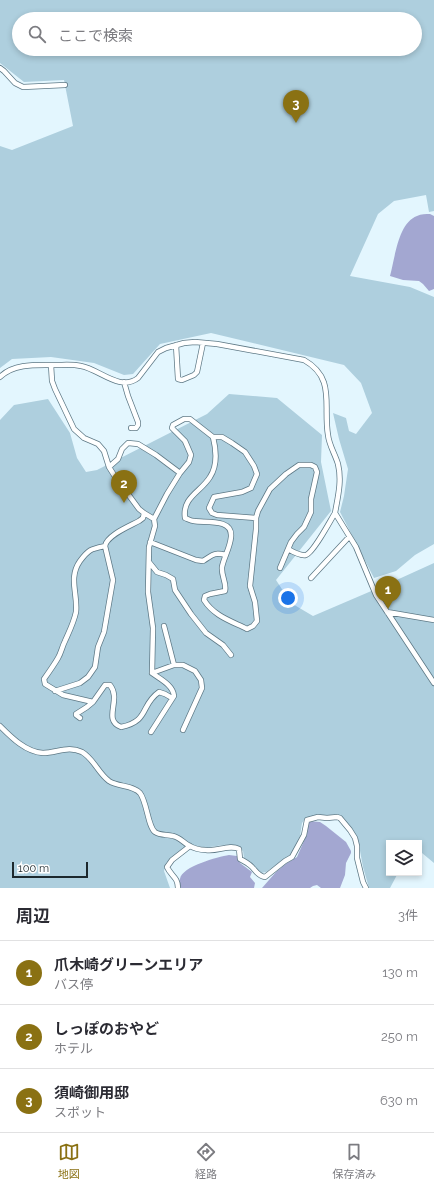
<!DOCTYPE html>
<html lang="ja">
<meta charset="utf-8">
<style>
body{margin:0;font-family:Raleway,"Noto Sans JP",sans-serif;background:#f2f2f3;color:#2b2b33}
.controls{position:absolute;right:12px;bottom:12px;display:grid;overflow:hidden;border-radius:0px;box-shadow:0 2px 6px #0003}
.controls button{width:36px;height:36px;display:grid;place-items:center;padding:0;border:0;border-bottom:1px solid #e1e1e2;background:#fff;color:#2b2b33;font:20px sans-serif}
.scale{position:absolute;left:12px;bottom:10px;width:76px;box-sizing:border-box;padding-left:4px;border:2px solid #1c282d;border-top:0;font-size:11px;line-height:14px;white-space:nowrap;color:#1c282d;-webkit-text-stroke:3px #fff;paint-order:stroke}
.you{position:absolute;left:288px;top:598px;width:14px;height:14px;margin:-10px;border:3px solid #fff;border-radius:50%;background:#1a73e8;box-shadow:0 0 0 6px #1a73e833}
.badge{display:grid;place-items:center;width:26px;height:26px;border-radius:50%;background:#8a7113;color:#fff;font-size:13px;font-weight:700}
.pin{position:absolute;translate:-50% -33px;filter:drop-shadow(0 1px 2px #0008)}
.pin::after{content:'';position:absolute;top:21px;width:14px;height:12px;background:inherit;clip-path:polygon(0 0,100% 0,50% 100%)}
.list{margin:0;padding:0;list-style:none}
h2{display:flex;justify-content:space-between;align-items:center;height:52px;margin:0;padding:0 16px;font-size:17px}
h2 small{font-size:13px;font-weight:400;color:#7c7c81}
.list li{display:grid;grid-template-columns:26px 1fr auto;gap:12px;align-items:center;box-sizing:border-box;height:64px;padding:0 16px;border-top:1px solid #e1e1e2}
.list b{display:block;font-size:15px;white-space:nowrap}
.list p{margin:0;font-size:13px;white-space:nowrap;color:#7c7c81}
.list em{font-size:13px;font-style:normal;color:#7c7c81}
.icon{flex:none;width:22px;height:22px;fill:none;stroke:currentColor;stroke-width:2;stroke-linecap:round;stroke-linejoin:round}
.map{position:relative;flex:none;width:434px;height:888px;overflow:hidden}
.search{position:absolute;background:#fff;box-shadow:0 2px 6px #0003;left:12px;right:12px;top:12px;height:44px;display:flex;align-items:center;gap:10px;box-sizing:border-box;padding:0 14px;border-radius:22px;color:#7c7c81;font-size:15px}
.sheet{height:244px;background:#fff}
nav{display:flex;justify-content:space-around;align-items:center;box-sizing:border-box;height:56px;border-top:1px solid #e1e1e2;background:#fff;font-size:11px;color:#7c7c81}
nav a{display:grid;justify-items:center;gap:2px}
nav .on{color:#8a7113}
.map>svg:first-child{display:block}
.green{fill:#aecfde;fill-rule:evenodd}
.water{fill:#a3a7d1}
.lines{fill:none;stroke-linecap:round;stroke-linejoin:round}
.street-casing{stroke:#5e7986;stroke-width:6}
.street{stroke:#fff;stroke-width:4.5}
</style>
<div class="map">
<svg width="434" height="888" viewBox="0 0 434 888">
<rect width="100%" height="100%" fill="#e3f6fe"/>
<path class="green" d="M0,0H434V211L429,212L426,195L394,201L378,214L350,276L410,287L434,297V544L415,555L396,571L374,578L340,512L344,496L348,469L339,439L333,413L346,418L349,431L356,434L372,413L361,383L344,365L211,333L160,344L133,374L124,375L94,363L51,357L12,359L0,368V146L12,150L73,126L64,80L24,82L0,63ZM19,19H415V49H19Z
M229,394L277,398L322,435L321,462L331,511L276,580L291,603L313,616L390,583L434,563V863L422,853H419V843H389V873H398L390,888H369L363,867L358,840L355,834L344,820L336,814L326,816L321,815H315L305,819L302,823L300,836L294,849L290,855L266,872L261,873L244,858L243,851C230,841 224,846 210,847C202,848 194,845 187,845L166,863L164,871L170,888H0V420L14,405L48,399L70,433L77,458L86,472L97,470L207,414Z"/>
<path class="water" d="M430,214L434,216V289L429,291L423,284L419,281L403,280L390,276C395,258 398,223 417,216C421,214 426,214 430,214Z
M309,821L320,822L326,826L346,842L351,851V853L346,863L345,875L340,888H321L317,885L313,886L310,888H262L276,872L287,863L297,857L307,834L308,823Z
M229,855L237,856L240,863L252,872L250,877L255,883L254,888H180C180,885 179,881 180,879C182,866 218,857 229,855Z"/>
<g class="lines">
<defs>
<path id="street" d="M0,68L4,71L15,83L23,87L65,85
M176,345L178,379L182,380L194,375L197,372L203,343
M51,365L52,381L55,389L74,429L84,438L98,444L104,451L109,467L114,475L139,509L144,513L154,519
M0,377C14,363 37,365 56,365C64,365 72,364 81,366C99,369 120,392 138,378L158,352L166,348L184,343L195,342L217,344L304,360C336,378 323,405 328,435C329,445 335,454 338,464C342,481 338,496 335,513L356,547L376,595L434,683
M124,382L128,396L138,422V425L136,428H131
M213,437C216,449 218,465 210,477C201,492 182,497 185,518C188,519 191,521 194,521C205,523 233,518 231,537C230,548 224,557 222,567C221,576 227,583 225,591L210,594L205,596L204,600C214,616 231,621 247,629L253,626L257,621L255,602L250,586L256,529V518L258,511L270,489L286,474L299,465H311L315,467L317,472L311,499V512L304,527L297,534L291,542L280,568
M109,467L118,459L122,449L128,443L138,444L156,455L180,473
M150,542L196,560L203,561C213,555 213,552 226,555
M105,546C91,549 89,549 80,561C68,578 78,594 76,612C74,622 69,632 65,641C62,647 61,653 58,658C54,665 49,672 44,679L45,684L63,695L93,702L105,685H110C122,700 102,720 121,727C150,721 140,705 159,692L165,694L172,698
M288,549C293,552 300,556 306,555C314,552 330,521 335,513
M149,562L157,572L166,575L173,579L175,590L191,614L206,633L223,645L231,655
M311,578L335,552L349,537
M387,612L434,620
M164,626L174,665
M152,673L153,628L148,592L149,547L155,526L154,519L167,494L180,473L189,462L191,455L185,441L172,428L173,425L184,419H190L213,437H222L232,443L245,452L254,466L257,474L251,488L242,492L214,497L209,508L212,513L217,515L256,518
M152,673L174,665H183L195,671L201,680L202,688L183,730
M55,691L80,683L88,677L95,667L98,647L104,632L113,580L105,546C107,535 130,526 139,521L143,518L144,513
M80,718L76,715V714L87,707L93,702
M0,726C12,738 26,752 43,753C57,753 68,745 82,752C94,759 98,773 109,781C118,787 133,785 140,793C147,802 148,827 155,832C161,836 167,834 173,836C179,837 183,842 188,845C193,848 201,850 206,850C217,852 229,844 239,849L240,859C244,861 249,864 252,867C256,871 258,876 265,877L285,861L292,857L304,835L307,820L318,817L327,818L337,817L340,818L350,830L355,838L357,846V858L363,882L366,888
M151,732L174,696C173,685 160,679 152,673
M178,888C178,877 171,876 167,867L172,860L190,846"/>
</defs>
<use href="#street" class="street-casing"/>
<use href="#street" class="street"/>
</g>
</svg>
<div class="controls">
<button><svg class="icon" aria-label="layers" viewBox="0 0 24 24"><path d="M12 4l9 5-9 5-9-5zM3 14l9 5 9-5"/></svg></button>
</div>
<div class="scale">100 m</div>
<div class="you"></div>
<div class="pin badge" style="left:388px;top:609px">1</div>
<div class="pin badge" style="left:124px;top:503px">2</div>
<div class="pin badge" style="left:296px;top:123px">3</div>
<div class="search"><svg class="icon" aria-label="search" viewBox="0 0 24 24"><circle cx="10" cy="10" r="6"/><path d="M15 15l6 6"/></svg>ここで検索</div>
</div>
<section class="sheet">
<h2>周辺<small>3件</small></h2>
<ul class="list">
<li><span class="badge">1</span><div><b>爪木崎グリーンエリア</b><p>バス停</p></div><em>130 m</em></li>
<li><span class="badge">2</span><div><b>しっぽのおやど</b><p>ホテル</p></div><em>250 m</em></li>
<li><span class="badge">3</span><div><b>須崎御用邸</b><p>スポット</p></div><em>630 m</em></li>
</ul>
</section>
<nav>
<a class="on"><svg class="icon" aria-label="map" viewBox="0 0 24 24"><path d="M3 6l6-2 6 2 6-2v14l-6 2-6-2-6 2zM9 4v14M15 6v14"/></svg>地図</a>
<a><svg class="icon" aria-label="directions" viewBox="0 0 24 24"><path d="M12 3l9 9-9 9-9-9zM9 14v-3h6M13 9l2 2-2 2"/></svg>経路</a>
<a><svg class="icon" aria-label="saved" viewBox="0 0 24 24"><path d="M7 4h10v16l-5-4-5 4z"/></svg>保存済み</a>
</nav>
